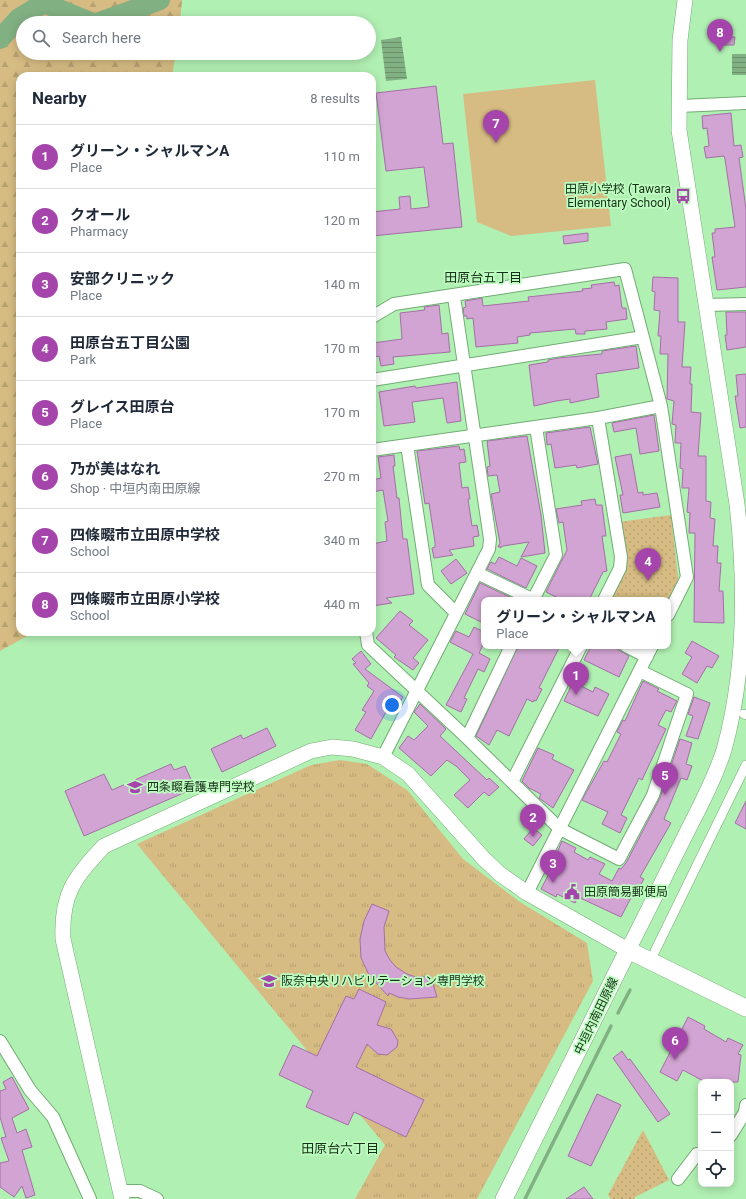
<!DOCTYPE html>
<meta charset="utf-8">
<style>
body{margin:0;font-family:Roboto,"Noto Sans JP",sans-serif;background:#f2f2f3;color:#1f2937}
.controls{position:absolute;right:12px;bottom:12px;display:grid;overflow:hidden;border-radius:8px;box-shadow:0 2px 10px #0003}
.controls button{width:36px;height:36px;display:grid;place-items:center;padding:0;border:0;border-bottom:1px solid #e0e1e3;background:#fff;color:#1f2937;font:20px sans-serif}
.you{position:absolute;left:392px;top:705px;width:14px;height:14px;margin:-10px;border:3px solid #fff;border-radius:50%;background:#1a73e8;box-shadow:0 0 0 6px #1a73e833}
.badge{display:grid;place-items:center;width:26px;height:26px;border-radius:50%;background:#a544ab;color:#fff;font-size:13px;font-weight:700}
.pin{position:absolute;translate:-50% -33px;filter:drop-shadow(0 1px 2px #0008)}
.pin::after{content:'';position:absolute;top:21px;width:14px;height:12px;background:inherit;clip-path:polygon(0 0,100% 0,50% 100%)}
.popup{position:absolute;left:481px;top:597px;width:190px;height:52px;box-sizing:border-box;display:grid;place-content:center;border-radius:8px;background:#fff;filter:drop-shadow(0 1px 3px #0005);font-size:13px;white-space:nowrap;color:#747a83}
.popup b{font-size:15px;color:#1f2937}
.popup::after{content:'';position:absolute;left:50%;top:100%;margin-left:-8px;border:8px solid transparent;border-top-color:#fff}
.list{margin:0;padding:0;list-style:none}
h2{display:flex;justify-content:space-between;align-items:center;height:52px;margin:0;padding:0 16px;font-size:17px}
h2 small{font-size:13px;font-weight:400;color:#747a83}
.list li{display:grid;grid-template-columns:26px 1fr auto;gap:12px;align-items:center;box-sizing:border-box;height:64px;padding:0 16px;border-top:1px solid #e0e1e3}
.list b{display:block;font-size:15px;white-space:nowrap}
.list p{margin:0;font-size:13px;white-space:nowrap;color:#747a83}
.list em{font-size:13px;font-style:normal;color:#747a83}
.icon{flex:none;width:22px;height:22px;fill:none;stroke:currentColor;stroke-width:2;stroke-linecap:round;stroke-linejoin:round}
.map{position:relative;flex:none;width:746px;height:1199px;overflow:hidden}
.search{position:absolute;background:#fff;box-shadow:0 2px 10px #0003;left:16px;top:16px;width:360px;height:44px;display:flex;align-items:center;gap:10px;box-sizing:border-box;padding:0 14px;border-radius:22px;color:#747a83;font-size:15px}
.panel{position:absolute;background:#fff;box-shadow:0 2px 10px #0003;left:16px;top:72px;width:360px;height:564px;border-radius:12px}
.map>svg:first-child{display:block}
.grass{fill:url(#grass-tufts)}
.forest{fill:url(#forest-firs)}
.park{fill:url(#park-dots)}
.pitch{fill:#d6bb83}
.water{fill:url(#water-rules)}
.lines{fill:none;stroke-linecap:round;stroke-linejoin:round}
.stream{stroke:#81b082;stroke-width:3.5}
.river{stroke:#81b082;stroke-width:20}
.building{fill:#d2a4d3;stroke:#a56ea7}
.pedestrian-casing{stroke:#70ac73;stroke-width:10}
.minor-casing{stroke:#70ac73;stroke-width:14}
.tertiary-casing{stroke:#70ac73;stroke-width:16}
.secondary-casing{stroke:#70ac73;stroke-width:18}
.pedestrian{stroke:#fff;stroke-width:9}
.minor{stroke:#fff;stroke-width:12}
.tertiary{stroke:#fff;stroke-width:15}
.secondary{stroke:#fff;stroke-width:17}
.labels{text-anchor:middle;stroke-width:3.5;stroke-linejoin:round;paint-order:stroke}
.poi-label{font-size:12px;fill:#173019;stroke:#befdc0;text-anchor:start}
.street-label{font-size:12px;fill:#173019;stroke:#befdc0}
.neighbourhood-label{font-size:13px;fill:#173019;stroke:#befdc0}
</style>
<div class="map">
<svg width="746" height="1199" viewBox="0 0 746 1199">
<defs>
<pattern id="grass-tufts" width="24" height="20" patternUnits="userSpaceOnUse"><rect width="24" height="20" fill="#d6bb83"/><path d="M3 7l-1-3M5 7V3M7 7l1-3M15 17l-1-3M17 17v-4M19 17l1-3" fill="none" stroke="#b7a171"/></pattern>
<pattern id="forest-firs" width="22" height="20" patternUnits="userSpaceOnUse"><rect width="22" height="20" fill="#d6bb83"/><path d="M5 1l3.5 6h-7zM16 11l3.5 6h-7z" fill="#b7a171"/></pattern>
<pattern id="park-dots" width="8" height="8" patternUnits="userSpaceOnUse"><rect width="8" height="8" fill="#d6bb83"/><path d="M2 2h.1M6 6h.1" fill="none" stroke="#b7a171" stroke-width="1.8" stroke-linecap="round"/></pattern>
<pattern id="water-rules" width="6" height="5" patternUnits="userSpaceOnUse"><rect width="6" height="5" fill="#81b082"/><path d="M0 2.5h6" fill="none" stroke="#69906a"/></pattern>
</defs>
<rect width="100%" height="100%" fill="#b1f0b3"/>
<path class="grass" d="M340,760L367,764L407,790L463,859L520,902L587,943L593,981L477,1199H355L385,1145L137,844L311,765Z"/>
<path class="forest" d="M0,0H182L180,23H23V53H176L172,76H20V632H31L29,635L0,651Z"/>
<path class="park" d="M671,515L678,578L677,584L668,602V600H609L626,564L619,522Z
M643,1130L669,1180L635,1197V1199H611L608,1195Z"/>
<path class="pitch" d="M595,80L611,226L511,236L477,222L463,94Z"/>
<path class="water" d="M401,37L407,79L386,81L381,40Z
M732,54H746V75H732Z"/>
<g class="lines">
<path class="stream" d="M618,1013L630,990
M525,1199L611,1026"/>
<path class="river" d="M97,23L160,0
M0,39L19,18L44,3L93,23"/>
</g>
<path class="building" d="M722,37H735L734,45H722Z
M436,86L443,144L453,143L462,227L372,236V212L400,209L399,197L410,196L411,209L429,207L424,167L386,171L376,93Z
M731,113L734,146L741,145L743,157L739,158L746,209V287L717,290L712,257H715L712,233H715V229L735,227L725,159L724,156L706,158L704,147L709,146L707,128L703,129L702,116Z
M588,233V241L564,244L563,236Z
M653,277L678,278V322H685L682,367H691L690,384H692L691,412L701,413L698,456H706V501L711,502L710,518L715,519L713,546H718L717,563H721L719,591H723L724,623L694,622L695,533H689L690,513L687,512L689,488H682L683,469L680,468L681,443H675L676,425L672,424L674,401L667,399L668,354H660L661,336H658L660,311L654,310L655,292L652,291Z
M614,282L615,286L619,285L622,308H626L627,319L606,322L607,329L585,331V334H576L575,329L530,333V335L517,337L518,343L476,347L473,318L467,319V316H464L463,308L466,307L465,301L482,298L483,306L529,301L528,297L583,291L582,289L592,288L591,285Z
M439,305L442,334L448,333L450,352L393,357L394,364L381,366L379,356L375,357L373,343L402,339L400,313L425,310L424,307Z
M726,312H746V347L727,350L725,335H727Z
M636,346L639,368L596,374L599,397L570,403V399L556,401L534,406L529,365L548,362V360L559,358L602,354V351Z
M746,374V427L740,428L735,396H738L736,375Z
M457,382L461,421L447,423L443,398L412,402L415,422L384,426L379,392L415,386L416,388Z
M654,415L659,451L640,454L636,428L614,432L612,423Z
M590,427L598,464L577,468L576,465L555,468L551,444L547,445L546,433Z
M527,436L541,515L545,553L521,557L529,542L503,546L500,548V546L498,547L500,543L491,494L500,492L497,475L488,476L487,467L490,466L487,441Z
M459,446L460,450L464,449L466,462L459,463L462,488L468,487L470,499H468L472,526L477,525L479,536L473,537L474,546L449,550L453,555L434,558L432,548L435,547V542L432,523L429,503L425,504L417,451Z
M631,454L638,493L643,492V495L657,493L660,507L623,513L620,495H623L615,457Z
M394,455L395,466H393L397,498H399L403,539H407L414,594L386,598L392,603L372,606V544L387,541L385,522L388,521L383,490L372,492V480L381,478L378,457Z
M595,499L596,505H602L606,536H602L607,571L603,572L589,600H562L546,592L567,550L563,522L559,523L556,509L582,505L581,501Z
M499,557L517,566L521,558L537,566L526,588L487,569L491,562L495,564Z
M456,559L467,573L451,584L441,571Z
M480,583L516,600H484V616L481,622L465,614Z
M400,611L413,621L409,625L428,640L413,658L419,663L413,670L394,657L396,655L376,638Z
M474,627L484,632V643L479,653L490,659L484,672L478,669L464,698L467,699L461,712L446,705L473,654L450,642L456,631L469,637Z
M692,641L719,656L712,668L707,666L697,683L682,674L692,657L685,653Z
M518,646H560L539,688L542,689L536,701L534,700L533,702L527,699L509,736L497,730L489,745L476,736Z
M591,646H612L629,656L619,677L584,660Z
M361,651L371,664L365,669L403,697L397,707L391,703L371,739L355,730L366,712L362,710L374,691L367,686L369,683L353,664L356,663L352,659Z
M643,681L659,689L657,691L677,701L671,712L666,710L658,725L666,729L642,780L639,778L621,815L627,818L620,833L602,824L608,812L582,800L604,761L607,762L621,734L617,732L623,720L625,721Z
M573,682L593,692L595,687L609,694L598,716L564,701Z
M694,697L710,703L698,739L686,736L693,716L688,714Z
M420,704L446,729L440,736L487,780L489,778L499,787L489,796L484,792L468,808L454,795L470,780L456,766L447,760L431,776L399,748L408,736L414,740L428,726L414,712Z
M267,728L276,746L222,772L211,749L241,735L243,739Z
M680,739L692,743L686,764L692,766L687,780L681,778L664,819L671,823L640,877L644,879L637,891L635,890L621,917L578,897L575,903L557,894L556,897L541,889L558,856L556,855L562,841L576,848L574,852L588,860L590,857L605,864L599,874L612,881L619,868L621,869L626,863L660,798Z
M538,748L554,755L552,759L574,770L553,808L539,798L541,794L529,788L522,781Z
M171,764L174,770L185,766L195,788L84,836L65,791L104,774L112,790Z
M746,801V829L735,823Z
M533,828L542,835L533,846L524,839Z
M372,904L389,911L384,927L385,951L390,960L396,967L407,974L416,977H431L437,997L409,999L398,997L389,993L388,996L369,975L361,958L360,939L364,921Z
M359,989L386,1002L377,1025L391,1029L398,1041L397,1047L387,1055L378,1054L367,1044L356,1067L424,1100L406,1137L354,1112L348,1125L306,1107L313,1091L279,1075L293,1045L317,1056L346,996L354,999Z
M688,1017L705,1026L704,1029L726,1042L728,1038L743,1045L738,1054L741,1055L738,1082H705L683,1070L677,1081L660,1072Z
M622,1051L628,1060L630,1059L670,1114L658,1122L613,1058Z
M12,1077L29,1109L12,1118L17,1133L26,1129L32,1147L22,1150L35,1195L26,1198L22,1186L14,1197L0,1187V1163L9,1161L1,1138L6,1137L0,1117V1091L6,1089L3,1082Z
M597,1094L621,1105L591,1166L568,1156Z
M584,1187L593,1199H566Z"/>
<g class="lines">
<defs>
<path id="pedestrian" d="M744,714L746,715
M655,951L746,765"/>
<path id="minor" d="M680,106L746,103
M706,305L746,304
M372,317L394,304L625,269L661,406L687,577L668,615
M372,380L643,337
M598,418L621,557L620,568L604,600
M407,445L428,585L456,613
M372,450L598,418L661,406
M477,573L534,600
M533,600L556,555L536,427
M366,632L368,645L467,738L560,829L619,859L653,795L687,694L640,671
M626,646L647,657
M467,738L511,646
M383,757L489,549L490,539L454,297
M512,782L581,646
M527,893L652,646
M0,1041L30,1090L53,1117L90,1199
M731,1135L745,1112L746,1105
M678,1179L697,1154L701,1157
M121,1191H140L157,1199"/>
<path id="tertiary" d="M122,1199L63,939C61,894 74,878 104,846L311,751L332,747L353,749L383,757L408,774L484,859L500,874L527,893L628,950C647,913 665,876 684,838C698,810 714,781 724,750C746,670 746,586 737,504L679,130L680,40L685,0"/>
<path id="secondary" d="M504,1199L628,950L746,1008"/>
</defs>
<use href="#pedestrian" class="pedestrian-casing"/>
<use href="#minor" class="minor-casing"/>
<use href="#tertiary" class="tertiary-casing"/>
<use href="#secondary" class="secondary-casing"/>
<use href="#pedestrian" class="pedestrian"/>
<use href="#minor" class="minor"/>
<use href="#tertiary" class="tertiary"/>
<use href="#secondary" class="secondary"/>
</g>
<defs>
<symbol id="bus-bare" viewBox="-9 -9 18 18"><path d="M-5-6H5V4H4V6H2V4H-2V6H-4V4H-5ZM-3.5-4V0h7V-4ZM-3.5 1.2v1.5H-2V1.2ZM2 1.2v1.5H3.5V1.2Z" fill="#a544ab" stroke="#befdc0" stroke-width="2.5" paint-order="stroke"/></symbol>
<symbol id="university-bare" viewBox="-9 -9 18 18"><path d="M0-5L7-2L0 1L-7-2ZM-4 1L0 2.5L4 1V4Q0 6-4 4Z" fill="#a544ab" stroke="#befdc0" stroke-width="2.5" paint-order="stroke"/></symbol>
<symbol id="civic-bare" viewBox="-9 -9 18 18"><path d="M-.6-6.5H3V-4.5H.6V-3L4-1V1h2V6H-6V1h2V-1L-.6-3ZM-1.2 2.5V6h2.4V2.5Z" fill="#a544ab" stroke="#befdc0" stroke-width="2.5" paint-order="stroke"/></symbol>
</defs>
<g fill-rule="evenodd">
<use href="#bus-bare" x="672" y="185" width="22" height="22"/>
<use href="#university-bare" x="124" y="776" width="22" height="22"/>
<use href="#civic-bare" x="561" y="881" width="22" height="22"/>
<use href="#university-bare" x="258" y="970" width="22" height="22"/>
</g>
<g class="labels">
<g class="poi-label">
<text x="671" y="193" text-anchor="end">田原小学校 (Tawara<tspan x="671" dy="14">Elementary School)</tspan></text>
<text x="147" y="791">四条畷看護専門学校</text>
<text x="584" y="896">田原簡易郵便局</text>
<text x="281" y="985">阪奈中央リハビリテーション専門学校</text>
</g>
<g class="street-label">
<text transform="translate(596 1016) rotate(-64)" y="4">中垣内南田原線</text>
</g>
<g class="neighbourhood-label">
<text x="483" y="282">田原台五丁目</text>
<text x="340" y="1153">田原台六丁目</text>
</g>
</g>
</svg>
<div class="controls">
<button>+</button>
<button>−</button>
<button><svg class="icon" aria-label="locate" viewBox="0 0 24 24"><circle cx="12" cy="12" r="6"/><path d="M12 2v4M12 18v4M2 12h4M18 12h4"/></svg></button>
</div>
<div class="you"></div>
<div class="pin badge" style="left:576px;top:695px">1</div>
<div class="popup"><b>グリーン・シャルマンA</b>Place</div>
<div class="pin badge" style="left:533px;top:837px">2</div>
<div class="pin badge" style="left:553px;top:883px">3</div>
<div class="pin badge" style="left:648px;top:581px">4</div>
<div class="pin badge" style="left:665px;top:795px">5</div>
<div class="pin badge" style="left:675px;top:1060px">6</div>
<div class="pin badge" style="left:496px;top:143px">7</div>
<div class="pin badge" style="left:720px;top:52px">8</div>
<div class="search"><svg class="icon" aria-label="search" viewBox="0 0 24 24"><circle cx="10" cy="10" r="6"/><path d="M15 15l6 6"/></svg>Search here</div>
<section class="panel">
<h2>Nearby<small>8 results</small></h2>
<ul class="list">
<li><span class="badge">1</span><div><b>グリーン・シャルマンA</b><p>Place</p></div><em>110 m</em></li>
<li><span class="badge">2</span><div><b>クオール</b><p>Pharmacy</p></div><em>120 m</em></li>
<li><span class="badge">3</span><div><b>安部クリニック</b><p>Place</p></div><em>140 m</em></li>
<li><span class="badge">4</span><div><b>田原台五丁目公園</b><p>Park</p></div><em>170 m</em></li>
<li><span class="badge">5</span><div><b>グレイス田原台</b><p>Place</p></div><em>170 m</em></li>
<li><span class="badge">6</span><div><b>乃が美はなれ</b><p>Shop · 中垣内南田原線</p></div><em>270 m</em></li>
<li><span class="badge">7</span><div><b>四條畷市立田原中学校</b><p>School</p></div><em>340 m</em></li>
<li><span class="badge">8</span><div><b>四條畷市立田原小学校</b><p>School</p></div><em>440 m</em></li>
</ul>
</section>
</div>
